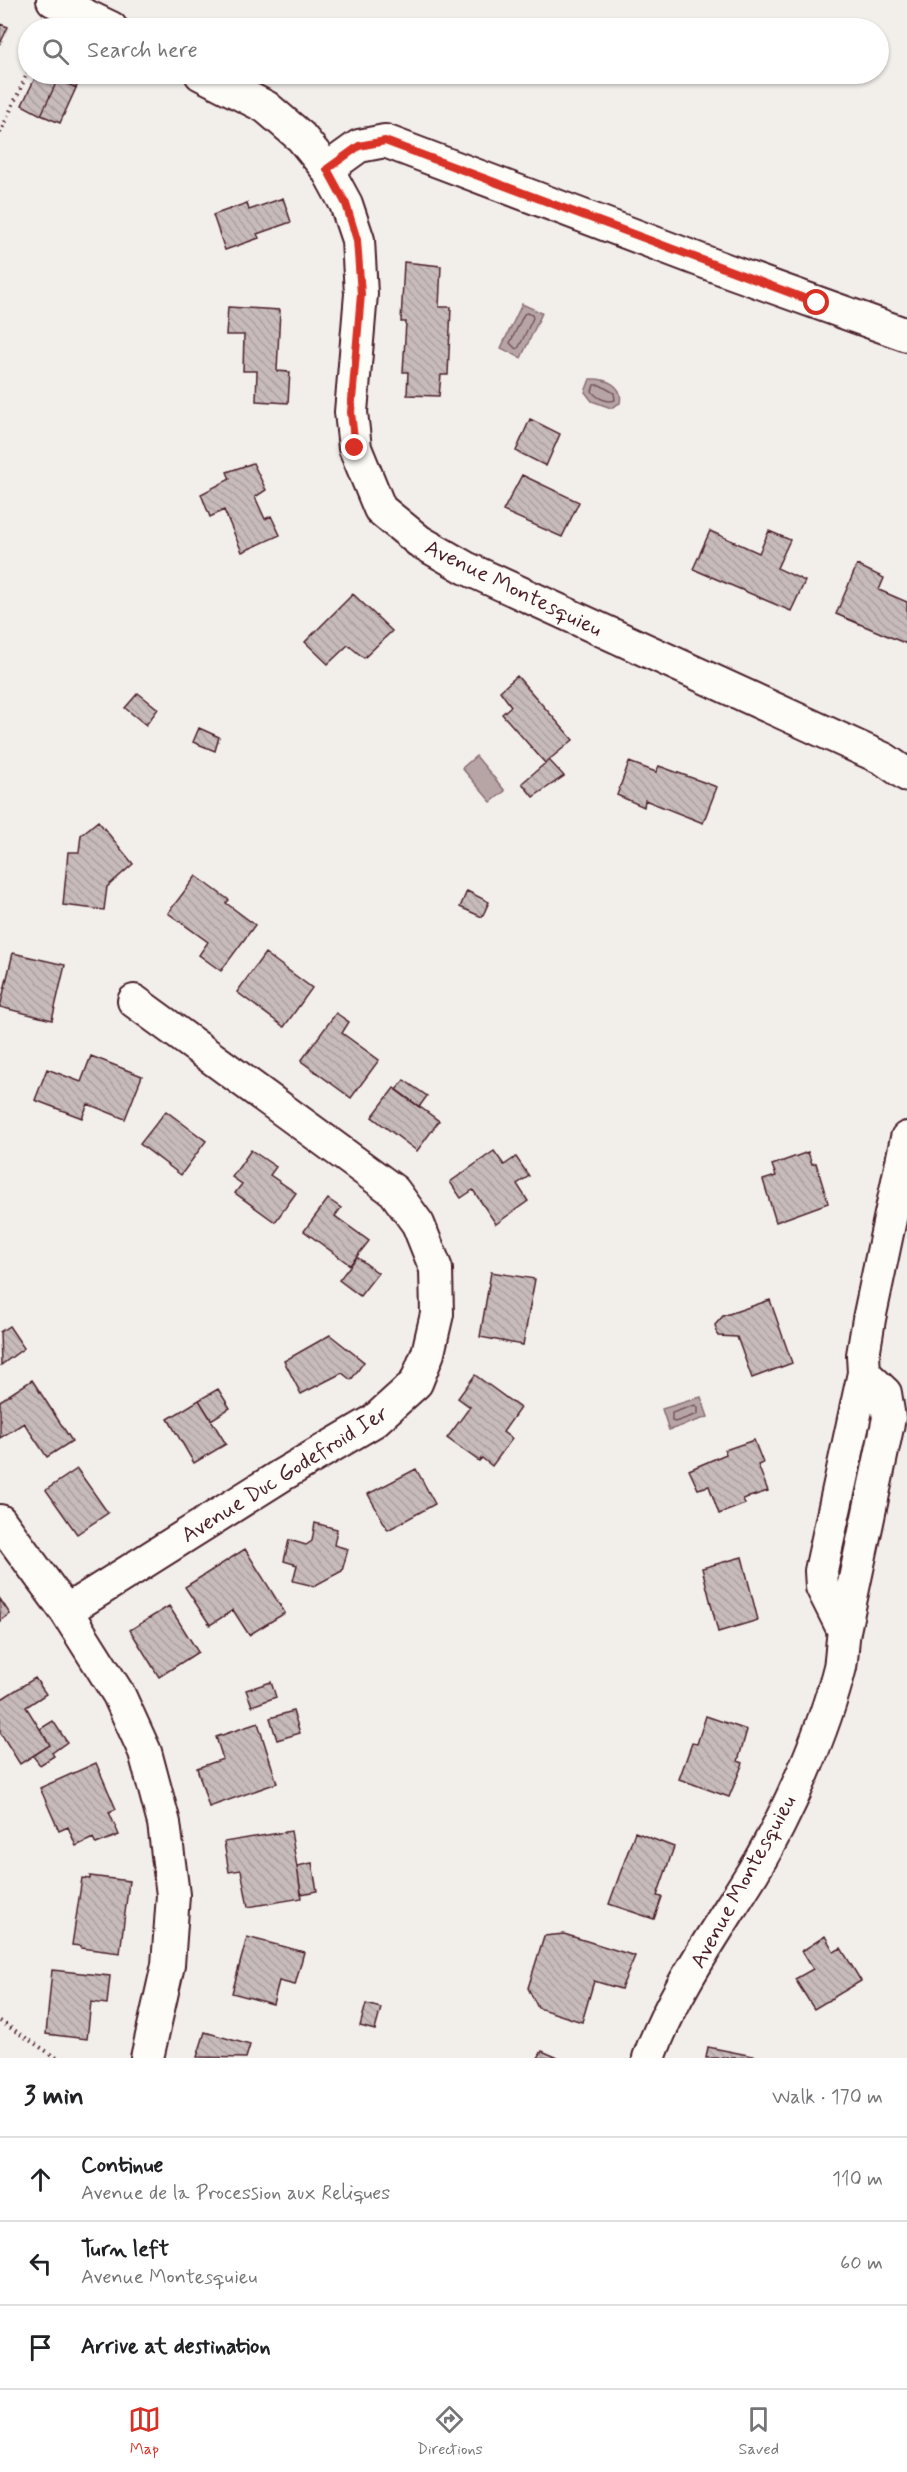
<!DOCTYPE html>
<meta charset="utf-8">
<style>
body{margin:0;font-family:Mynerve,sans-serif;background:#f6f6f6;color:#202124}
.stop{position:absolute;width:18px;height:18px;margin:-14px;border:4px solid #d93025;border-radius:50%;background:#fff}
.stop.end{background:#d93025;border-color:#fff;box-shadow:0 2px 6px #0008}
.list{margin:0;padding:0;list-style:none}
h2{display:flex;justify-content:space-between;align-items:center;height:78px;margin:0;padding:0 24px;font-size:26px}
h2 small{font-size:20px;font-weight:400;color:#757577}
.list li{display:grid;grid-template-columns:39px 1fr auto;gap:18px;align-items:center;box-sizing:border-box;height:84px;padding:0 24px;border-top:2px solid #e0e0e0}
.list b{display:block;font-size:22px;white-space:nowrap}
.list p{margin:0;font-size:20px;white-space:nowrap;color:#757577}
.list em{font-size:20px;font-style:normal;color:#757577}
.icon{flex:none;width:33px;height:33px;fill:none;stroke:currentColor;stroke-width:2;stroke-linecap:round;stroke-linejoin:round}
.map{position:relative;flex:none;width:907px;height:2058px;overflow:hidden}
.search{position:absolute;background:#fff;box-shadow:0 2px 4px #0004;left:18px;right:18px;top:18px;height:66px;display:flex;align-items:center;gap:15px;box-sizing:border-box;padding:0 21px;border-radius:33px;color:#757577;font-size:22px}
.sheet{height:330px;background:#fff}
nav{display:flex;justify-content:space-around;align-items:center;box-sizing:border-box;height:84px;border-top:2px solid #e0e0e0;background:#fff;font-size:16px;color:#757577}
nav a{display:grid;justify-items:center;gap:3px}
nav .on{color:#d93025}
.map>svg:first-child{display:block}
.water{fill:#b7a5a6;stroke:#8b6f75;stroke-width:1.5}
.lines{fill:none;stroke-linecap:round;stroke-linejoin:round}
.shore{stroke:#76555c;stroke-width:1.5}
.building{fill:url(#building-back-hatch);stroke:#4a1f2b;stroke-width:1.5}
.minor-casing{stroke:#4a1f2b;stroke-width:36}
.path{stroke:#4a1f2b;stroke-width:4;stroke-dasharray:1.5 4.5;stroke-linecap:butt}
.minor{stroke:#fdfcf7;stroke-width:32}
.route{stroke:#d93025;stroke-width:8}
.labels{text-anchor:middle;stroke-width:4.5;stroke-linejoin:round;paint-order:stroke}
.street-label{font-size:22px;fill:#4a1f2b;stroke:#fdfcf7}
</style>
<div class="map">
<svg width="907" height="2058" viewBox="0 0 907 2058">
<defs>
<pattern id="building-back-hatch" width="6" height="6" patternUnits="userSpaceOnUse" patternTransform="scale(1.5)"><rect width="6" height="6" fill="#c8bbbb"/><path d="M-1 5l2 2M0 0l6 6M5-1l2 2" fill="none" stroke="#ada0a1"/></pattern>
</defs>
<rect width="100%" height="100%" fill="#f2efeb"/>
<filter id="ink" filterUnits="userSpaceOnUse"><feTurbulence type="fractalNoise" baseFrequency=".0167" numOctaves="2"/><feDisplacementMap in="SourceGraphic" scale="12" xChannelSelector="R" yChannelSelector="G"/><feConvolveMatrix kernelMatrix="1 2 1 2 8 2 1 2 1" color-interpolation-filters="sRGB"/></filter>
<g filter="url(#ink)">
<path class="water" d="M522,304L542,313L521,358L501,348Z
M590,379C605,378 624,385 620,403L611,408L592,401L585,392Z
M476,756L505,791L491,802L462,768Z
M701,1397L708,1417L669,1430L662,1409Z"/>
<g class="lines">
<path class="shore" d="M527,313L532,315L533,318L519,347L516,349L510,343L524,314Z
M594,385H600L614,393L615,400C608,403 596,398 592,391Z
M695,1405L698,1407V1414L675,1422L672,1421V1413Z"/>
</g>
<path class="building" d="M0,24L8,27L0,44Z
M37,74H44L58,79L41,115L22,105Z
M60,74H83L76,88L58,79Z
M58,79L76,88L60,123L41,115Z
M283,198L291,222L257,234L259,238L225,250L213,215L247,203L249,210Z
M404,262L441,266L439,307H451L448,375H441L439,396L407,395L408,372H403L406,322H401Z
M228,307L280,310L277,371L290,372L288,403L256,401L257,371H243L244,335H226Z
M530,419L560,434L546,466L516,451Z
M253,463L266,490L255,497L265,519L271,516L280,535L242,552L224,510L210,517L201,494L230,479L227,472Z
M522,475L579,502L562,537L503,511Z
M710,531L759,553L769,531L790,540L777,568L805,581L791,611L693,569Z
M857,565L884,578L879,590L907,602V644L836,614Z
M353,594L392,631L364,658L348,645L328,664L305,642Z
M517,676L573,740L545,763L502,714L511,706L500,691Z
M138,693L158,709L146,725L125,708Z
M199,728L219,737L215,751L193,742Z
M549,760L564,776L533,797L522,783Z
M629,762L656,772L659,766L717,787L703,823L645,800L644,807L617,795Z
M98,821L133,864L107,887L104,910L63,905L68,852H79L81,835Z
M196,876L229,900L226,903L255,925L221,971L199,955L208,942L168,913Z
M467,891L489,902L482,917L460,907Z
M13,953L65,965L52,1020L0,1007Z
M265,953L312,988L284,1027L237,992Z
M336,1013L349,1022L342,1033L379,1060L351,1098L301,1061Z
M91,1056L142,1076L125,1119L88,1104L82,1118L35,1100L47,1069L81,1082Z
M404,1080L427,1096L419,1107L396,1090Z
M394,1088L439,1121L417,1151L372,1117Z
M166,1111L206,1141L181,1175L140,1144Z
M251,1150L276,1167L270,1175L296,1193L275,1222L235,1193L242,1184L232,1177Z
M494,1151L504,1165L516,1157L529,1176L517,1184L528,1201L496,1224L473,1190L461,1198L450,1182Z
M808,1152L812,1164L816,1163L828,1203L776,1222L763,1180L776,1176L772,1165Z
M328,1199L341,1208L335,1216L369,1241L350,1265L304,1231Z
M357,1257L378,1273L360,1296L339,1280Z
M491,1272L535,1279L523,1345L480,1337Z
M770,1300L792,1363L752,1378L737,1337L718,1336L715,1325L723,1316Z
M9,1326L24,1348L1,1365L0,1332Z
M330,1335L364,1362L351,1380L342,1373L301,1394L284,1361Z
M475,1375L520,1408L503,1432L512,1439L492,1466L482,1458L479,1461L447,1438L470,1407L458,1398Z
M32,1380L72,1441L47,1457L24,1423L0,1438V1401Z
M218,1389L230,1408L211,1420L199,1400Z
M199,1400L226,1444L194,1463L168,1419Z
M754,1440L763,1463L758,1465L768,1491L743,1499L745,1504L719,1514L709,1486L698,1489L689,1470L726,1454L725,1450Z
M77,1469L108,1513L77,1534L46,1490Z
M416,1469L435,1504L388,1530L368,1494Z
M315,1523L337,1529L334,1545L348,1549L342,1571L314,1586L293,1581L297,1565L284,1561L289,1540L306,1545L312,1541Z
M245,1549L285,1613L249,1635L233,1610L210,1625L185,1587Z
M742,1557L758,1620L718,1632L702,1568Z
M0,1599L10,1614L0,1621Z
M169,1606L198,1652L159,1677L130,1630Z
M35,1678L46,1694L26,1707L50,1745L20,1764L0,1732V1700Z
M271,1682L276,1697L252,1706L246,1690Z
M293,1711L300,1733L277,1740L270,1718Z
M706,1716L747,1730L738,1761L743,1763L729,1797L679,1779L692,1743L697,1744Z
M53,1721L67,1742L52,1753L54,1756L40,1765L33,1756L50,1745L40,1729Z
M258,1723L277,1783L209,1807L197,1768L223,1759L216,1737Z
M96,1763L116,1809L109,1812L119,1835L96,1844L93,1838L76,1846L68,1827L59,1831L40,1788Z
M291,1831L302,1898L248,1907L241,1870L229,1872L224,1842Z
M635,1832L674,1847L657,1896L662,1897L654,1919L609,1904Z
M312,1863L317,1891L301,1894L297,1866Z
M90,1876L129,1881L120,1953L81,1948V1946L72,1945L82,1878L90,1879Z
M564,1934L635,1956L621,1989L594,1981L582,2022L538,2008L528,1988L544,1936Z
M825,1936L834,1952L841,1948L861,1981L814,2009L795,1979L813,1969L802,1951Z
M247,1937L304,1952L295,1985L279,1981L273,2004L232,1993Z
M52,1970L110,1976L107,2004L91,2002L87,2039L46,2034Z
M366,2004L381,2008L375,2030L360,2026Z
M205,2032L250,2045L246,2058L197,2057Z
M708,2047L763,2058H706Z
M542,2051L558,2058H538Z"/>
<g class="lines">
<defs>
<path id="minor" d="M53,0L111,28
M201,74L266,107L301,137L327,169L346,204L358,240L361,294L351,412L355,448L380,509L419,541L466,568L884,759L907,775
M327,169L359,146L385,141L726,270L907,335
M0,1521L66,1611L119,1695L145,1752L164,1823L173,1895L168,1965L147,2058
M66,1611L282,1475L374,1421L416,1383L428,1353L437,1314L436,1269L418,1224L394,1191L134,1001
M844,1631L822,1587L821,1571L864,1373L863,1355L869,1319L907,1138
M649,2058C673,1992 716,1932 753,1872C787,1816 824,1731 840,1667C842,1656 842,1643 844,1631L889,1418L885,1393L864,1373"/>
</defs>
<use href="#minor" class="minor-casing"/>
<path class="path" d="M0,133L28,72
M0,2021L57,2058"/>
<use href="#minor" class="minor"/>
</g>
</g>
<g class="lines" filter="url(#ink)">
<path class="route" d="M355,448L351,412L361,294L357,240L346,204L327,169L359,146L385,141L817,303"/>
</g>
<g class="labels">
<g class="street-label">
<text transform="translate(514 587) rotate(26)" y="8">Avenue Montesquieu</text>
<text transform="translate(284 1473) rotate(-32)" y="8">Avenue Duc Godefroid Ier</text>
<text transform="translate(742 1881) rotate(-61)" y="8">Avenue Montesquieu</text>
</g>
</g>
</svg>
<div class="stop" style="left:817px;top:303px"></div>
<div class="stop end" style="left:355px;top:448px"></div>
<div class="search"><svg class="icon" aria-label="search" viewBox="0 0 24 24"><circle cx="10" cy="10" r="6"/><path d="M15 15l6 6"/></svg>Search here</div>
</div>
<section class="sheet">
<h2>3 min<small>Walk · 170 m</small></h2>
<ul class="list">
<li><svg class="icon" aria-label="ahead" viewBox="0 0 24 24"><path d="M12 20V5M6 11l6-6 6 6"/></svg><div><b>Continue</b><p>Avenue de la Procession aux Reliques</p></div><em>110 m</em></li>
<li><svg class="icon" aria-label="left" viewBox="0 0 24 24"><path d="M17 20v-9H6M10 6l-5 5 5 5"/></svg><div><b>Turn left</b><p>Avenue Montesquieu</p></div><em>60 m</em></li>
<li><svg class="icon" aria-label="arrive" viewBox="0 0 24 24"><path d="M6 21V4h12l-3 4 3 4H6"/></svg><div><b>Arrive at destination</b></div></li>
</ul>
</section>
<nav>
<a class="on"><svg class="icon" aria-label="map" viewBox="0 0 24 24"><path d="M3 6l6-2 6 2 6-2v14l-6 2-6-2-6 2zM9 4v14M15 6v14"/></svg>Map</a>
<a><svg class="icon" aria-label="directions" viewBox="0 0 24 24"><path d="M12 3l9 9-9 9-9-9zM9 14v-3h6M13 9l2 2-2 2"/></svg>Directions</a>
<a><svg class="icon" aria-label="saved" viewBox="0 0 24 24"><path d="M7 4h10v16l-5-4-5 4z"/></svg>Saved</a>
</nav>
